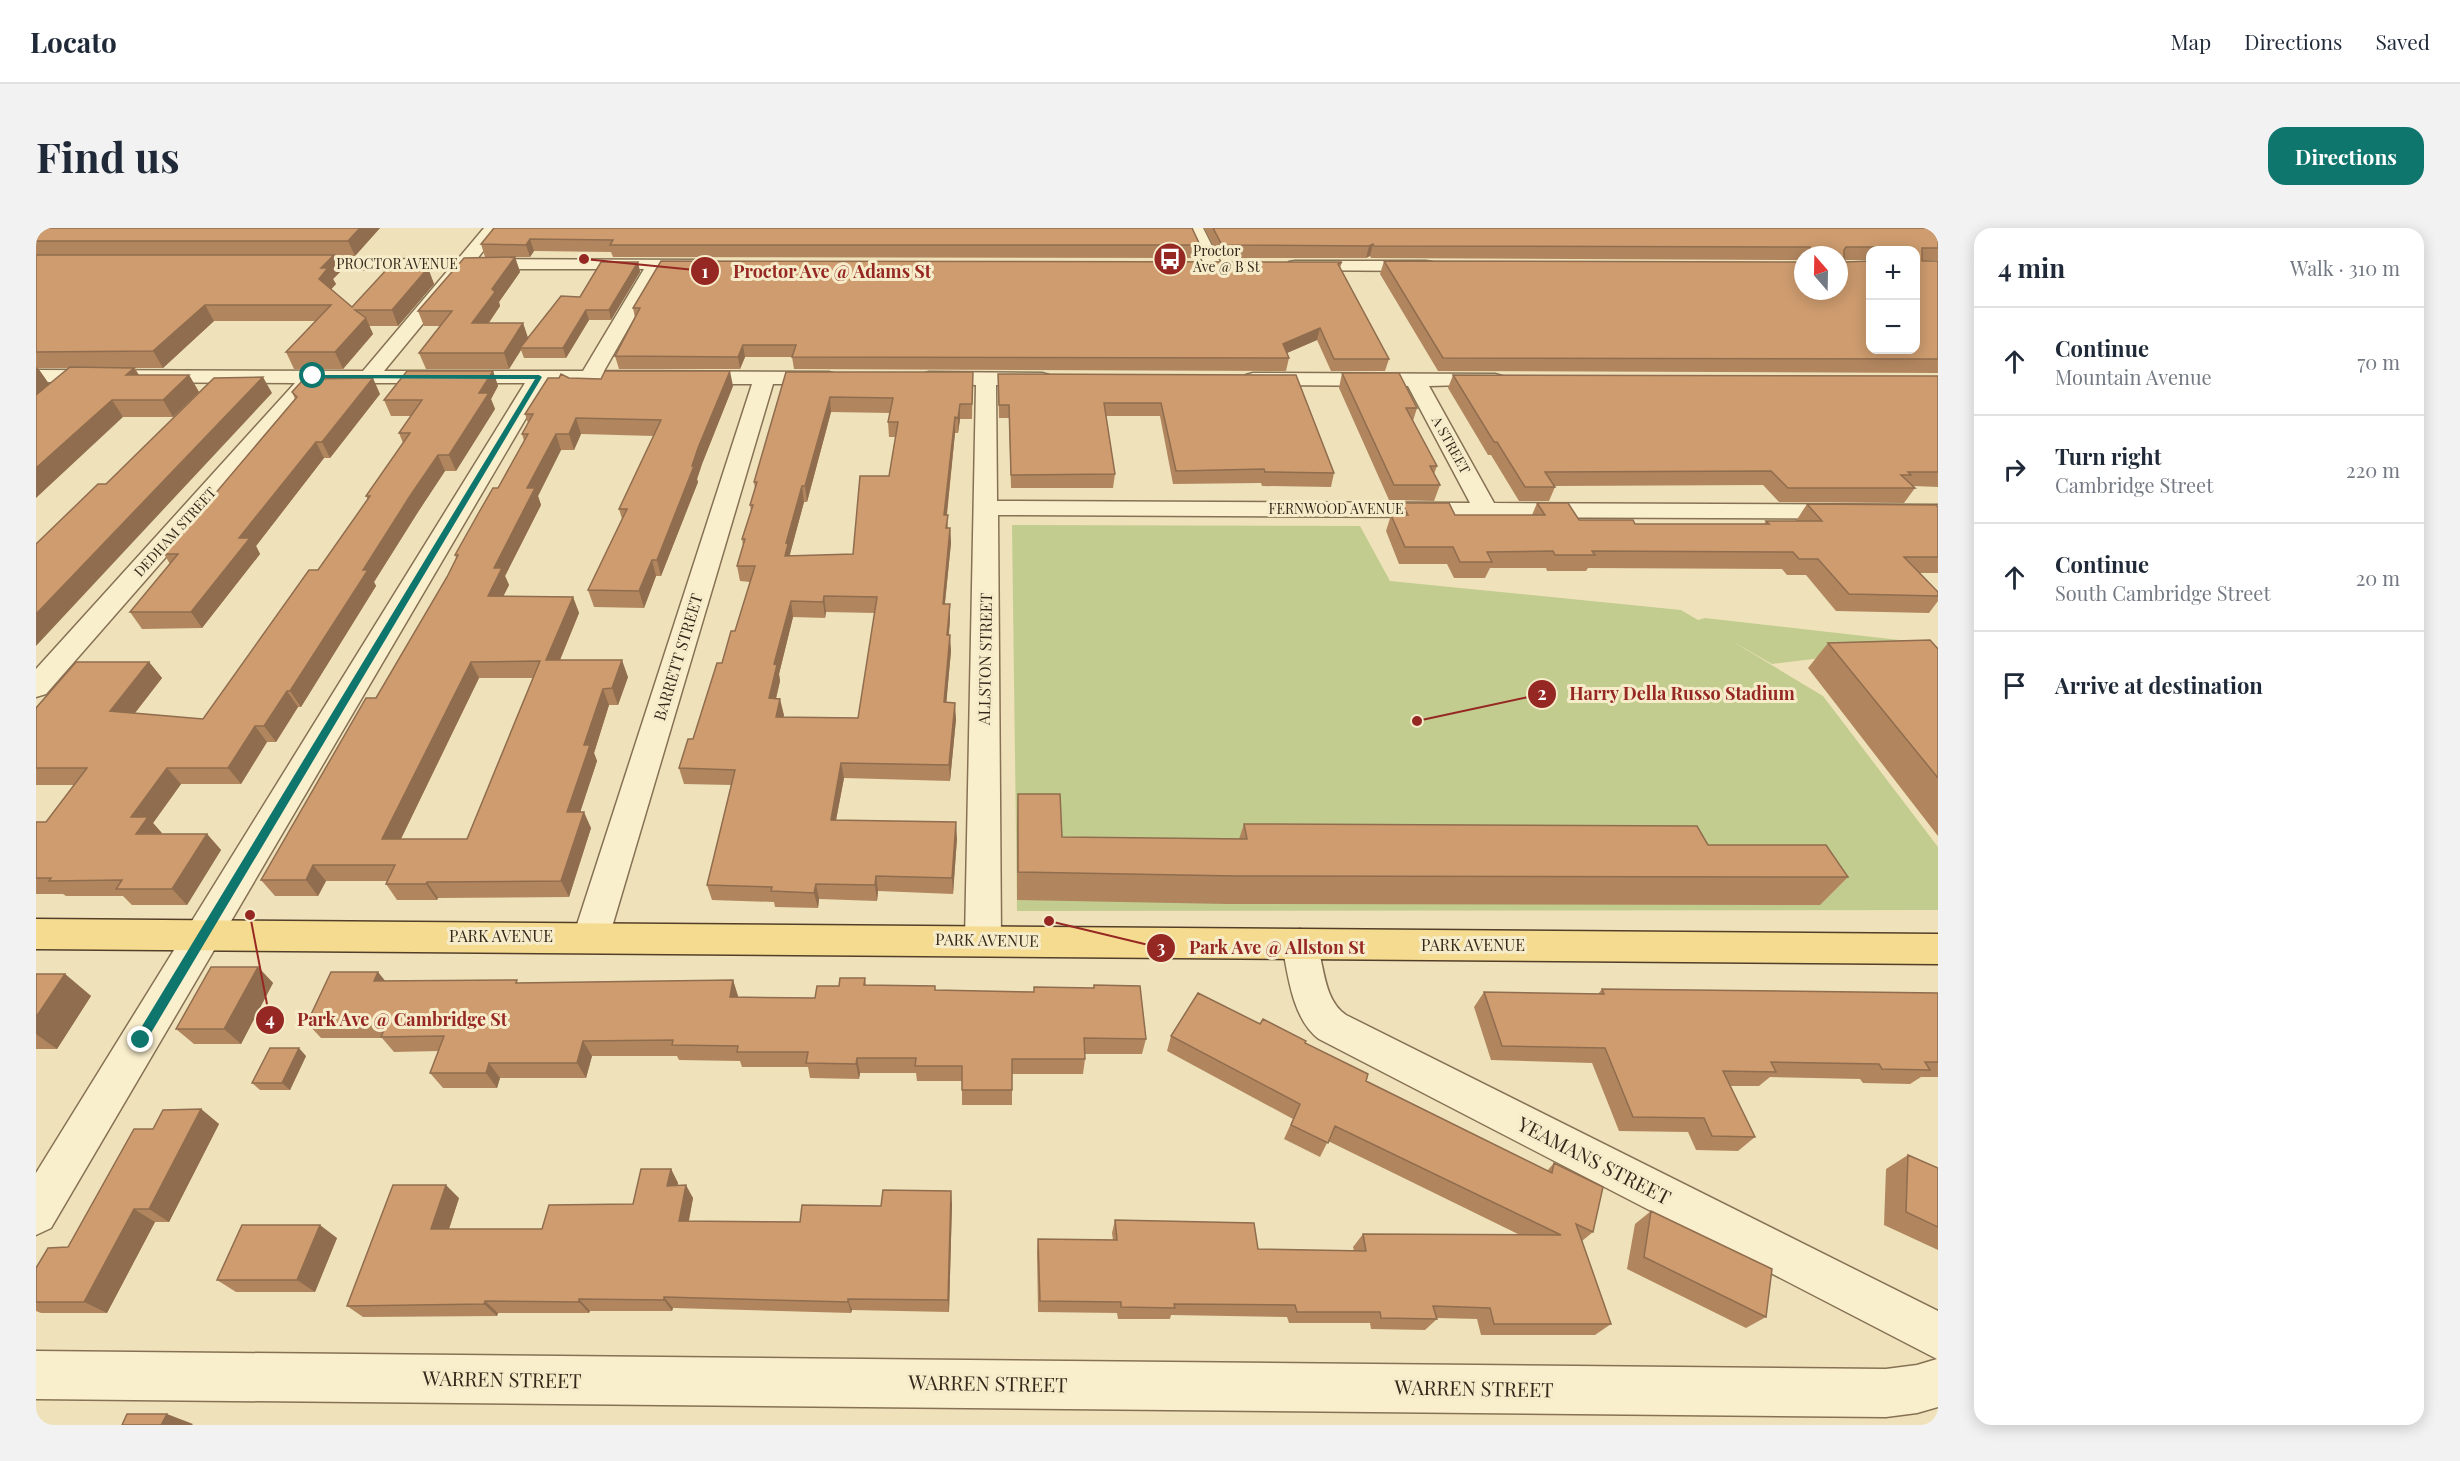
<!DOCTYPE html>
<meta charset="utf-8">
<style>
body{margin:0;font-family:"Playfair Display",serif;background:#f2f2f3;color:#1f2937}
.controls{position:absolute;right:18px;top:18px;display:grid;overflow:hidden;border-radius:12px;box-shadow:0 3px 15px #0003}
.controls button{width:54px;height:54px;display:grid;place-items:center;padding:0;border:0;border-bottom:2px solid #e0e1e3;background:#fff;color:#1f2937;font:30px sans-serif}
.compass{position:absolute;left:1758px;top:18px;width:54px;height:54px;border-radius:50%;background:#fff;box-shadow:0 3px 15px #0003;rotate:340deg}
.stop{position:absolute;width:18px;height:18px;margin:-14px;border:4px solid #0f766e;border-radius:50%;background:#fff}
.stop.end{background:#0f766e;border-color:#fff;box-shadow:0 2px 6px #0008}
.list{margin:0;padding:0;list-style:none}
h2{display:flex;justify-content:space-between;align-items:center;height:78px;margin:0;padding:0 24px;font-size:26px}
h2 small{font-size:20px;font-weight:400;color:#747a83}
.list li{display:grid;grid-template-columns:39px 1fr auto;gap:18px;align-items:center;box-sizing:border-box;height:108px;padding:0 24px;border-top:2px solid #e0e1e3}
.list b{display:block;font-size:22px;white-space:nowrap}
.list p{margin:0;font-size:20px;white-space:nowrap;color:#747a83}
.list em{font-size:20px;font-style:normal;color:#747a83}
.icon{flex:none;width:33px;height:33px;fill:none;stroke:currentColor;stroke-width:2;stroke-linecap:round;stroke-linejoin:round}
.map{position:relative;flex:none;width:1902px;height:1197px;overflow:hidden;border-radius:18px}
header{display:flex;align-items:center;gap:36px;box-sizing:border-box;height:84px;padding:0 30px;background:#fff;border-bottom:2px solid #e0e1e3}
header strong{font-size:28px}
nav{display:flex;gap:33px;margin-inline-start:auto;font-size:21px}
.intro{display:flex;align-items:center;justify-content:space-between;box-sizing:border-box;height:144px;padding:0 36px}
h1{margin:0;font-size:42px}
.button{padding:15px 27px;border-radius:18px;background:#0f766e;color:#fff;font-size:21px;font-weight:700}
main{display:flex;gap:36px;padding:0 36px}
aside{flex:1;background:#fff;border-radius:18px;box-shadow:0 3px 15px #0003}
.map>svg:first-child{display:block}
.green{fill:#c2cc8f}
.lines{fill:none;stroke-linecap:round;stroke-linejoin:round}
.minor-casing{stroke:#867154;stroke-width:3}
.major-casing{stroke:#533f29;stroke-width:3}
.minor{fill:#faefcd;fill-rule:evenodd}
.major{fill:#f5db8f;fill-rule:evenodd}
.wall{fill:#b1865f;fill-rule:evenodd}
.shaded-wall{fill:#906d4e}
.building{fill:#ce9c6f;stroke:#906d4e;stroke-width:1.5;fill-rule:evenodd}
.route{fill:#0f766e}
.labels{text-anchor:middle;stroke-width:6;stroke-linejoin:round;paint-order:stroke}
.far-poi-label{font-size:14px;fill:#34281a;stroke:#f6ecca;text-anchor:start}
.far-street-label{font-size:14px;fill:#34281a;stroke:#f6ecca}
.street-label{font-size:16px;fill:#34281a;stroke:#f6ecca}
.near-street-label{font-size:20px;fill:#34281a;stroke:#f6ecca}
.leader{fill:none;stroke:#962823;stroke-width:2}
.callout-dot{fill:#962823;stroke:#f6ecca;stroke-width:2}
.mark-label{font-size:18px;text-anchor:middle;font-weight:bold;fill:#fff}
.callout-label{font-size:18px;text-anchor:middle;font-weight:bold;fill:#962823;stroke:#f6ecca;stroke-width:6;stroke-linejoin:round;paint-order:stroke}
</style>
<header>
<strong>Locato</strong>
<nav><a>Map</a><a>Directions</a><a>Saved</a></nav>
</header>
<div class="intro"><h1>Find us</h1><a class="button">Directions</a></div>
<main>
<div class="map">
<svg width="1902" height="1197" viewBox="0 0 1902 1197">
<rect width="100%" height="100%" fill="#efe2ba"/>
<path class="green" d="M976,297L1324,298L1354,353L1645,382L1662,392L1669,390L1881,414L1802,428L1736,436L1694,412L1787,468L1902,619V682L981,683Z"/>
<g class="lines">
<defs>
<path id="minor" d="M448,0H465L441,31L673,32L676,36L673,40L667,41H626L568,143L793,144L800,146L803,150L800,154L793,156H737L573,709L568,719L555,724L542,719L537,709L716,156H510L15,1000L0,1007V945L489,155H282L10,466L0,469V441L259,155L0,154V142L327,143L413,41H257L251,40L248,36L251,32L422,31ZM432,41H608L547,143H348Z
M1151,0H1167L1186,38L1183,42H1171Z
M1259,33H1390L1396,34L1399,38L1396,42L1390,43L1253,42L1250,38L1253,34Z
M893,144L1006,145L1013,147L1016,151L1013,155L1006,157H960L961,273L1434,275L1372,158L1217,157L1210,155L1207,151L1210,147L1217,145L1459,146L1466,148L1469,152L1466,156L1393,158L1458,275L1902,277V291L962,287L965,712L960,723L947,727L934,723L929,712L940,157L886,154L883,150L886,146Z
M1264,701L1277,705C1289,731 1285,770 1310,787L1902,1083V1179L1881,1185L1850,1189L0,1171V1123L1850,1141L1881,1137L1901,1131L1283,811C1256,791 1252,746 1246,716L1251,705Z"/>
<path id="major" d="M0,691L1902,706V736L0,721Z"/>
</defs>
<use href="#minor" class="minor-casing"/>
<use href="#major" class="major-casing"/>
<use href="#minor" class="minor"/>
<use href="#major" class="major"/>
</g>
<path class="wall" d="M0,0H344L319,28H298L305,43L297,51L300,56L295,61L316,79L392,40L398,56L362,98H333L337,106L307,141H258L250,124L279,93H178L127,140H99L103,147H153L163,164L137,189H87L32,140H2L13,156L0,167Z
M458,0L1164,17L1162,30L577,29L575,24L498,23L494,29H449L445,16Z
M1168,0H1902V32H1886L1902,33V145L1402,143L1344,46L1348,33L1767,63L1803,27H1767V32L1335,30L1334,28L1330,30H1184ZM1834,22H1880L1834,122L1808,32H1834Z
M479,29L484,44L463,74L464,78L453,95H487L492,110L544,69L602,34L604,44L575,92H553L530,130H488L485,122L473,141H390L383,125L404,98H388L382,83Z
M1306,34L1304,40L1353,131L1349,143H1295L1281,112L1251,125L1253,130L1250,143L758,141L756,129H709L704,141H583L579,128L599,90L597,80Z
M457,143L462,158L455,171L459,181L420,243H409L382,284L338,354L340,358L265,479H262L240,514H231L205,556H145L117,595L126,606H171L185,622L151,677H96L87,668H30L27,666H0V594H10L39,557H0V480L113,434L126,450L99,485L167,491L282,342L332,272L330,268L367,215L363,205L375,188H355L348,172Z
M750,144H937L936,191H924L922,205H919L911,287L912,300H914L915,315L909,376L914,392L913,407L915,423L910,475L920,491L914,553L808,550L800,592L921,610L917,666L842,663L841,673L783,671L782,680L739,679L738,674L676,672L671,657L695,557L648,556L643,540L657,511L686,435L699,403L714,354L704,353L701,338L707,318L706,311L715,283L714,277L719,261L718,254ZM795,184L854,185L852,194L853,209H860L853,248L817,326L754,328V326L768,274H771ZM790,384L839,385L822,490L747,489L748,487L740,471L744,453L743,446L757,389L789,390Z
M1306,145L1381,180L1377,193L1401,238L1398,246L1404,257L1398,273L1353,272L1303,160Z
M962,146L1260,147L1298,245L1295,259L1226,258L1225,255L1137,256L1124,188H1070L1079,246L1077,260H975L973,190H963Z
M1417,147L1902,148V259L1877,258L1879,260L1868,275L1743,274L1727,257L1518,258L1519,259L1513,273H1483L1455,227H1452L1412,160Z
M533,150L697,158L666,236L661,251L662,254L625,348H620L608,380L558,379L552,362L586,291L583,281L618,208L545,206L538,222H525L502,268L505,277L469,348L473,357L467,368L537,369L543,385L524,432L592,449L582,477H573L558,525L561,533L544,584L555,600L533,669L402,670L401,672H361L350,656L351,653H290L282,668H239L225,652L340,470L411,349L420,330L419,327L462,260L488,213L486,206L492,195L489,186ZM443,450H497L431,611H365Z
M290,151L344,166L294,230H288L220,318L224,326L166,400L106,401L94,384L134,336L128,326L259,171L256,164Z
M1366,275L1419,287H1496L1501,275L1543,292L1599,296H1728L1730,293H1760L1771,276L1902,279V345H1884L1902,364V373L1893,385L1800,383L1770,347H1751L1746,341L1552,340L1550,343H1511L1510,340H1454L1449,350H1418L1411,336H1363L1350,303L1355,287H1362Z
M1792,415L1902,421V608L1772,440Z
M982,566L1026,609L1203,611L1208,596L1672,617L1812,649L1784,677L1192,676L981,672V595Z
M222,739L237,755L205,816H158L140,801Z
M0,746H29L55,768L21,821H0Z
M829,750L830,757L899,758V762L998,764L1057,760L1058,757L1110,811L1106,826H1049V831L1047,846H976V877H926V853H881L880,845H824L823,851L774,850L772,839H706L704,833L643,832L641,828H556L550,850H464L461,860H407L394,845L403,823L358,824L346,810H285L271,795L349,753L483,755L697,752L702,769L779,770L803,758Z
M1566,761L1902,765V849H1885L1874,856L1827,855L1824,851L1734,849L1723,858H1694L1719,909L1702,923L1660,922L1652,904L1583,903L1556,835L1455,832L1438,779L1448,764L1562,766Z
M1224,796L1269,815L1330,853L1511,943L1518,935L1557,1004L1546,1013L1575,1096L1559,1107H1445L1441,1091L1400,1090L1401,1091L1389,1102L1335,1101L1334,1095H1253L1251,1089L1135,1087L1134,1091H1082L1081,1085L1002,1084L1001,1024L1002,1011L1077,1012L1076,1005L1079,992L1222,1021L1318,1023L1317,1019L1327,1006L1484,1007L1292,913L1284,929L1248,911L1257,891L1131,823L1135,808Z
M270,828L254,862H224L216,855Z
M165,881L183,896L133,994H119L71,1085H5L0,1083V1040L32,1019L117,901Z
M1872,927L1902,940V1022L1848,997L1850,941Z
M635,941L642,955V957L657,970L653,993L764,994L845,978L916,976L913,1084L816,1082L815,1085L637,1080L636,1083H554L553,1085H462L461,1088L327,1089L311,1078L423,970L413,1001H506L597,976Z
M1615,983L1730,1089L1710,1100L1591,1041L1599,996Z
M301,1010L279,1064H200L181,1052Z"/>
<path class="shaded-wall" d="M324,0H344L319,28L312,13Z
M494,11L498,23L494,29L490,17Z
M1337,16L1334,28L1330,30L1333,18Z
M298,27L305,43L297,51L300,56L290,67L283,51L285,40Z
M479,29L484,44L463,74L464,78L442,110L436,95L456,61Z
M602,34L604,44L575,92L573,82Z
M392,40L398,56L362,98L356,82Z
M169,77L178,93L127,140L117,123Z
M550,82L553,92L530,130L527,120Z
M330,90L337,106L307,141L299,124Z
M487,95L492,110L484,120L485,122L473,141L468,125Z
M1284,100L1281,112L1244,128L1247,116Z
M707,117L709,129L704,141L702,129Z
M1,139L13,156L0,167V140Z
M98,140L109,157L90,147Z
M285,142L293,157L278,151Z
M457,143L462,158L455,171L459,181L420,243L413,227L443,165Z
M694,143L697,158L666,236L661,251L662,254L625,348L621,332L662,220Z
M153,147L163,164L137,189L127,172Z
M227,149L236,165L0,418V386Z
M337,150L344,166L294,230L286,214Z
M794,169L795,184L771,274L769,258Z
M76,172L87,189L0,270V240Z
M924,176V191L922,205V190Z
M919,189V205L909,302L908,287Z
M540,190L545,206L538,222L533,206Z
M520,206L525,222L502,268L505,277L469,348L473,357L459,385L452,368L458,340L491,260Z
M280,214L288,230L220,318L224,326L166,400L155,384L203,310Z
M402,227L409,243L382,284L338,354L340,358L265,479L254,463L327,342L374,268Z
M766,258L768,274L754,326L755,331L749,328L750,315Z
M914,300L915,315L907,392V376Z
M616,332L620,348L608,380L603,363Z
M788,368L790,384L789,390L787,374Z
M537,369L543,385L517,449L510,432Z
M755,373L757,389L743,446L744,453L736,486L733,470L738,436Z
M914,376V392L911,423V407Z
M914,407L915,423L909,490L908,474Z
M586,432L592,449L582,477L576,460Z
M113,434L126,450L88,499L74,483Z
M435,434L443,450L357,627L346,611Z
M567,461L573,477L558,525L561,533L539,600L531,584L548,517Z
M251,463L262,479L240,514L228,498Z
M744,471L748,487L744,505L740,489Z
M919,475L920,491L914,553L913,537Z
M219,498L231,514L205,556L192,540Z
M805,535L808,550L797,608L795,592Z
M131,540L145,556L117,595L126,605L100,606L95,589Z
M548,584L555,600L533,669L525,653Z
M920,594L921,610L917,666L916,650Z
M171,606L185,622L151,677L136,661Z
M277,637L290,653L282,668L270,652Z
M840,648L842,663L841,673L839,657Z
M391,654L402,670L401,672L390,656Z
M780,656L783,671L782,680L778,665Z
M222,739L237,755L205,816L188,801Z
M342,744L355,760L338,753Z
M29,746L55,768L21,821L0,806V789Z
M697,752L702,768L699,785L694,769Z
M547,813L556,828L550,850L541,835Z
M263,820L270,828L254,862L246,855Z
M821,830L824,845L823,851L820,836Z
M453,835L464,850L461,860L450,845Z
M165,881L183,896L133,994L113,981Z
M635,941L642,955L639,971L631,958Z
M410,957L423,970L409,1013L395,1001Z
M650,957L657,970L650,1006L643,993Z
M915,963L916,976L913,1084L912,1072Z
M98,981L119,994L71,1085L48,1074Z
M284,997L301,1010L279,1064L261,1052Z
M628,1069L637,1080L636,1083L628,1072Z
M543,1071L554,1083L553,1085L543,1074Z
M812,1071L816,1082L815,1085L812,1074Z
M449,1073L462,1085L461,1088L448,1076Z
M131,1186L157,1196L156,1197H125Z"/>
<path class="building" d="M0,0H324L312,13H0Z
M458,0H1156L1164,17H574L577,12L494,11L490,17L445,16Z
M1177,0H1902V20H1886V33H1902V131L1407,130L1348,33L1767,34V63H1803V27H1775L1774,19L1338,18L1337,16L1333,18L1186,17ZM1810,19H1841L1844,22H1880V122H1834V33L1810,34L1808,32V22Z
M0,27H298L285,40H292L283,51L316,79L352,40H392L356,82H319L330,90L299,124H250L295,77H169L117,123L0,124Z
M479,29L456,61L459,64L436,95H487L468,125H383L416,83H382L428,30Z
M625,33L1306,34L1302,36L1353,131H1298L1284,100L1247,116L1253,130L756,129L760,117H707L702,129L579,128L604,80H597Z
M565,34H602L573,82H550L527,120H484L525,68L544,69Z
M34,139L98,140L90,147H153L127,172H76L0,240V167Z
M276,142H285L278,151L337,150L286,214H280L203,310H214L155,384H94L142,326H128L261,169L256,164Z
M371,143H457L443,165H453L413,227H402L374,268L327,342H332L254,463H251L228,498H219L192,540H131L95,589H112L100,606H171L136,661H80L86,652L13,653L15,650H0V594H10L51,540H0V480L40,434H113L74,483L167,491L273,342H282L334,268H330L374,205H363L386,172H348Z
M569,143H694L662,220L656,238H658L621,332H616L603,363L552,362L591,281H583L625,192L540,190L533,206H520L491,260H499L458,340H466L452,368L537,369L510,432H586L576,460L567,461L548,517H554L531,584H548L525,653L391,654L390,656H350L359,637H277L270,652H225L330,470H340L411,349L422,327H419L442,286L457,260H462L492,206H486L497,186H489L512,150H523L525,146L533,150L565,151ZM504,433L431,611H346L435,434Z
M750,144H937L936,176H924L922,190L919,189L908,287H912L910,300H914L907,376H914L911,407H914L908,474L919,475L913,537L805,535L795,592L920,594L916,650L840,648L839,657L780,656L778,665L735,663L736,659L671,657L699,542L643,540L652,511H657L681,435H686L695,403H699L719,338H701L709,311H706L717,277H714L721,254H718ZM794,169L857,170L852,194H862L853,248H824L817,326L749,328L752,316L750,315L766,258H769ZM788,368L841,369L822,490L740,489L744,471L733,470L741,437L738,436L755,373L787,374Z
M1306,145H1363L1381,180H1370L1401,238H1394L1404,257H1358Z
M962,146L1260,147L1298,245L1229,244L1228,241L1140,243L1125,175H1068L1079,246L975,247L973,177H963Z
M1417,147L1902,148V244H1872L1875,247H1865L1879,260H1752L1735,243L1509,244L1519,259H1489L1461,214H1458Z
M227,149L0,386V316L62,256H70L178,150Z
M1366,275H1413L1419,287H1509L1501,275H1532L1543,292H1597L1599,296H1733L1730,293H1786L1771,276L1900,277L1902,279V329H1868L1902,364V368L1813,366L1782,331H1763L1757,324L1556,323L1559,327H1519L1517,323L1451,324L1456,334H1424L1417,319H1369L1355,287H1372Z
M1894,412L1902,421V550L1792,415Z
M982,566H1024L1026,609L1211,611L1208,596L1661,598L1672,617H1790L1812,649L1200,648L982,644Z
M175,739H222L188,801H140Z
M295,744H342L338,753L481,752L480,755L697,752L694,769L779,770L781,758H803L804,750H829L828,757L899,758V762L998,764V759L1058,760V757L1104,758L1110,811L1048,810L1049,831H976V862H926V838H879L880,830H821L820,836L770,835L772,824H701L702,818L636,817L637,812L547,813L541,835H453L450,845H394L408,808L345,809L351,795H271Z
M0,746H29L0,789Z
M1566,761L1902,765V834H1889L1894,842L1846,841L1843,836L1735,834L1740,844L1687,843L1719,909L1676,908L1668,890L1597,889L1569,820L1466,818L1448,764L1568,766Z
M1162,765L1224,796L1227,791L1270,813L1269,815L1332,846L1330,853L1516,945L1518,935L1567,959L1557,1004L1540,996L1575,1096H1458L1454,1080L1397,1078L1401,1091L1345,1090L1344,1084H1261L1259,1077L1138,1076L1139,1080L1085,1079V1074L1004,1073L1002,1011L1081,1012L1079,992L1218,995L1222,1021L1330,1023L1327,1006L1525,1007L1299,898L1292,915L1255,897L1264,876L1135,808Z
M234,820H263L246,855H216Z
M165,881L113,981H98L48,1074H0V1040L12,1020L32,1019L98,901H117L127,882Z
M1872,927L1902,940V999L1870,984Z
M605,941H635L631,958L650,957L643,993L764,994L766,977L845,978L847,962L915,963L912,1072L812,1071V1074L628,1069V1072L543,1071V1074L449,1073L448,1076L311,1078L357,957H410L395,1001H506L513,977L597,976Z
M1615,983L1736,1041L1730,1089L1608,1029Z
M206,997H284L261,1052H181Z
M91,1186H131L125,1197H86Z"/>
<path class="route" d="M275,147H503L506,149L109,815L105,817L99,812L100,808L499,151L277,150Z"/>
<defs>
<symbol id="bus-disc" viewBox="-11 -11 22 22"><circle r="9.5" fill="#962823" stroke="#f6ecca"/><path d="M-5-6H5V4H4V6H2V4H-2V6H-4V4H-5ZM-3.5-4V0h7V-4ZM-3.5 1.2v1.5H-2V1.2ZM2 1.2v1.5H3.5V1.2Z" fill="#fff"/></symbol>
</defs>
<g fill-rule="evenodd">
<use href="#bus-disc" x="1115" y="12" width="38" height="38"/>
</g>
<g class="labels">
<g class="far-poi-label">
<text x="1157" y="28">Proctor<tspan x="1157" dy="16">Ave @ B St</tspan></text>
</g>
<g class="far-street-label">
<text x="361" y="41">PROCTOR AVENUE</text>
<text transform="translate(1415 217) rotate(61)" y="5">A STREET</text>
<text x="1300" y="286">FERNWOOD AVENUE</text>
<text transform="translate(139 304) rotate(-48)" y="5">DEDHAM STREET</text>
</g>
<g class="street-label">
<text transform="translate(642 429) rotate(-73)" y="6">BARRETT STREET</text>
<text transform="translate(949 431) rotate(-89)" y="6">ALLSTON STREET</text>
<text x="465" y="714">PARK AVENUE</text>
<text transform="translate(951 712) rotate(1)" y="6">PARK AVENUE</text>
<text x="1437" y="723">PARK AVENUE</text>
</g>
<g class="near-street-label">
<text transform="translate(1558 933) rotate(27)" y="7">YEAMANS STREET</text>
<text transform="translate(466 1152) rotate(1)" y="7">WARREN STREET</text>
<text transform="translate(952 1156) rotate(1)" y="7">WARREN STREET</text>
<text transform="translate(1438 1161) rotate(1)" y="7">WARREN STREET</text>
</g>
</g>
<path class="leader" d="M548 31L669 43M1381 493L1506 466M1013 693L1125 720M214 687L234 792"/>
<g class="callout-dot">
<circle cx="548" cy="31" r="6"/>
<circle cx="1381" cy="493" r="6"/>
<circle cx="1013" cy="693" r="6"/>
<circle cx="214" cy="687" r="6"/>
<circle cx="669" cy="43" r="15"/>
<circle cx="1506" cy="466" r="15"/>
<circle cx="1125" cy="720" r="15"/>
<circle cx="234" cy="792" r="15"/>
</g>
<g class="mark-label">
<text x="669" y="50">1</text>
<text x="1506" y="472">2</text>
<text x="1125" y="726">3</text>
<text x="234" y="798">4</text>
</g>
<g class="callout-label">
<text x="796" y="50">Proctor Ave @ Adams St</text>
<text x="1646" y="472">Harry Della Russo Stadium</text>
<text x="1241" y="726">Park Ave @ Allston St</text>
<text x="366" y="798">Park Ave @ Cambridge St</text>
</g>
</svg>
<div class="controls">
<button>+</button>
<button>−</button>
</div>
<svg class="compass" viewBox="-18 -18 36 36"><path d="M0-13l5 13h-10z" fill="#e53935"/><path d="M0 13l5-13h-10z" fill="#747a83"/></svg>
<div class="stop" style="left:277px;top:148px"></div>
<div class="stop end" style="left:105px;top:812px"></div>
</div>
<aside>
<h2>4 min<small>Walk · 310 m</small></h2>
<ul class="list">
<li><svg class="icon" aria-label="ahead" viewBox="0 0 24 24"><path d="M12 20V5M6 11l6-6 6 6"/></svg><div><b>Continue</b><p>Mountain Avenue</p></div><em>70 m</em></li>
<li><svg class="icon" aria-label="right" viewBox="0 0 24 24"><path d="M7 20v-9h11M14 6l5 5-5 5"/></svg><div><b>Turn right</b><p>Cambridge Street</p></div><em>220 m</em></li>
<li><svg class="icon" aria-label="ahead" viewBox="0 0 24 24"><path d="M12 20V5M6 11l6-6 6 6"/></svg><div><b>Continue</b><p>South Cambridge Street</p></div><em>20 m</em></li>
<li><svg class="icon" aria-label="arrive" viewBox="0 0 24 24"><path d="M6 21V4h12l-3 4 3 4H6"/></svg><div><b>Arrive at destination</b></div></li>
</ul>
</aside>
</main>
